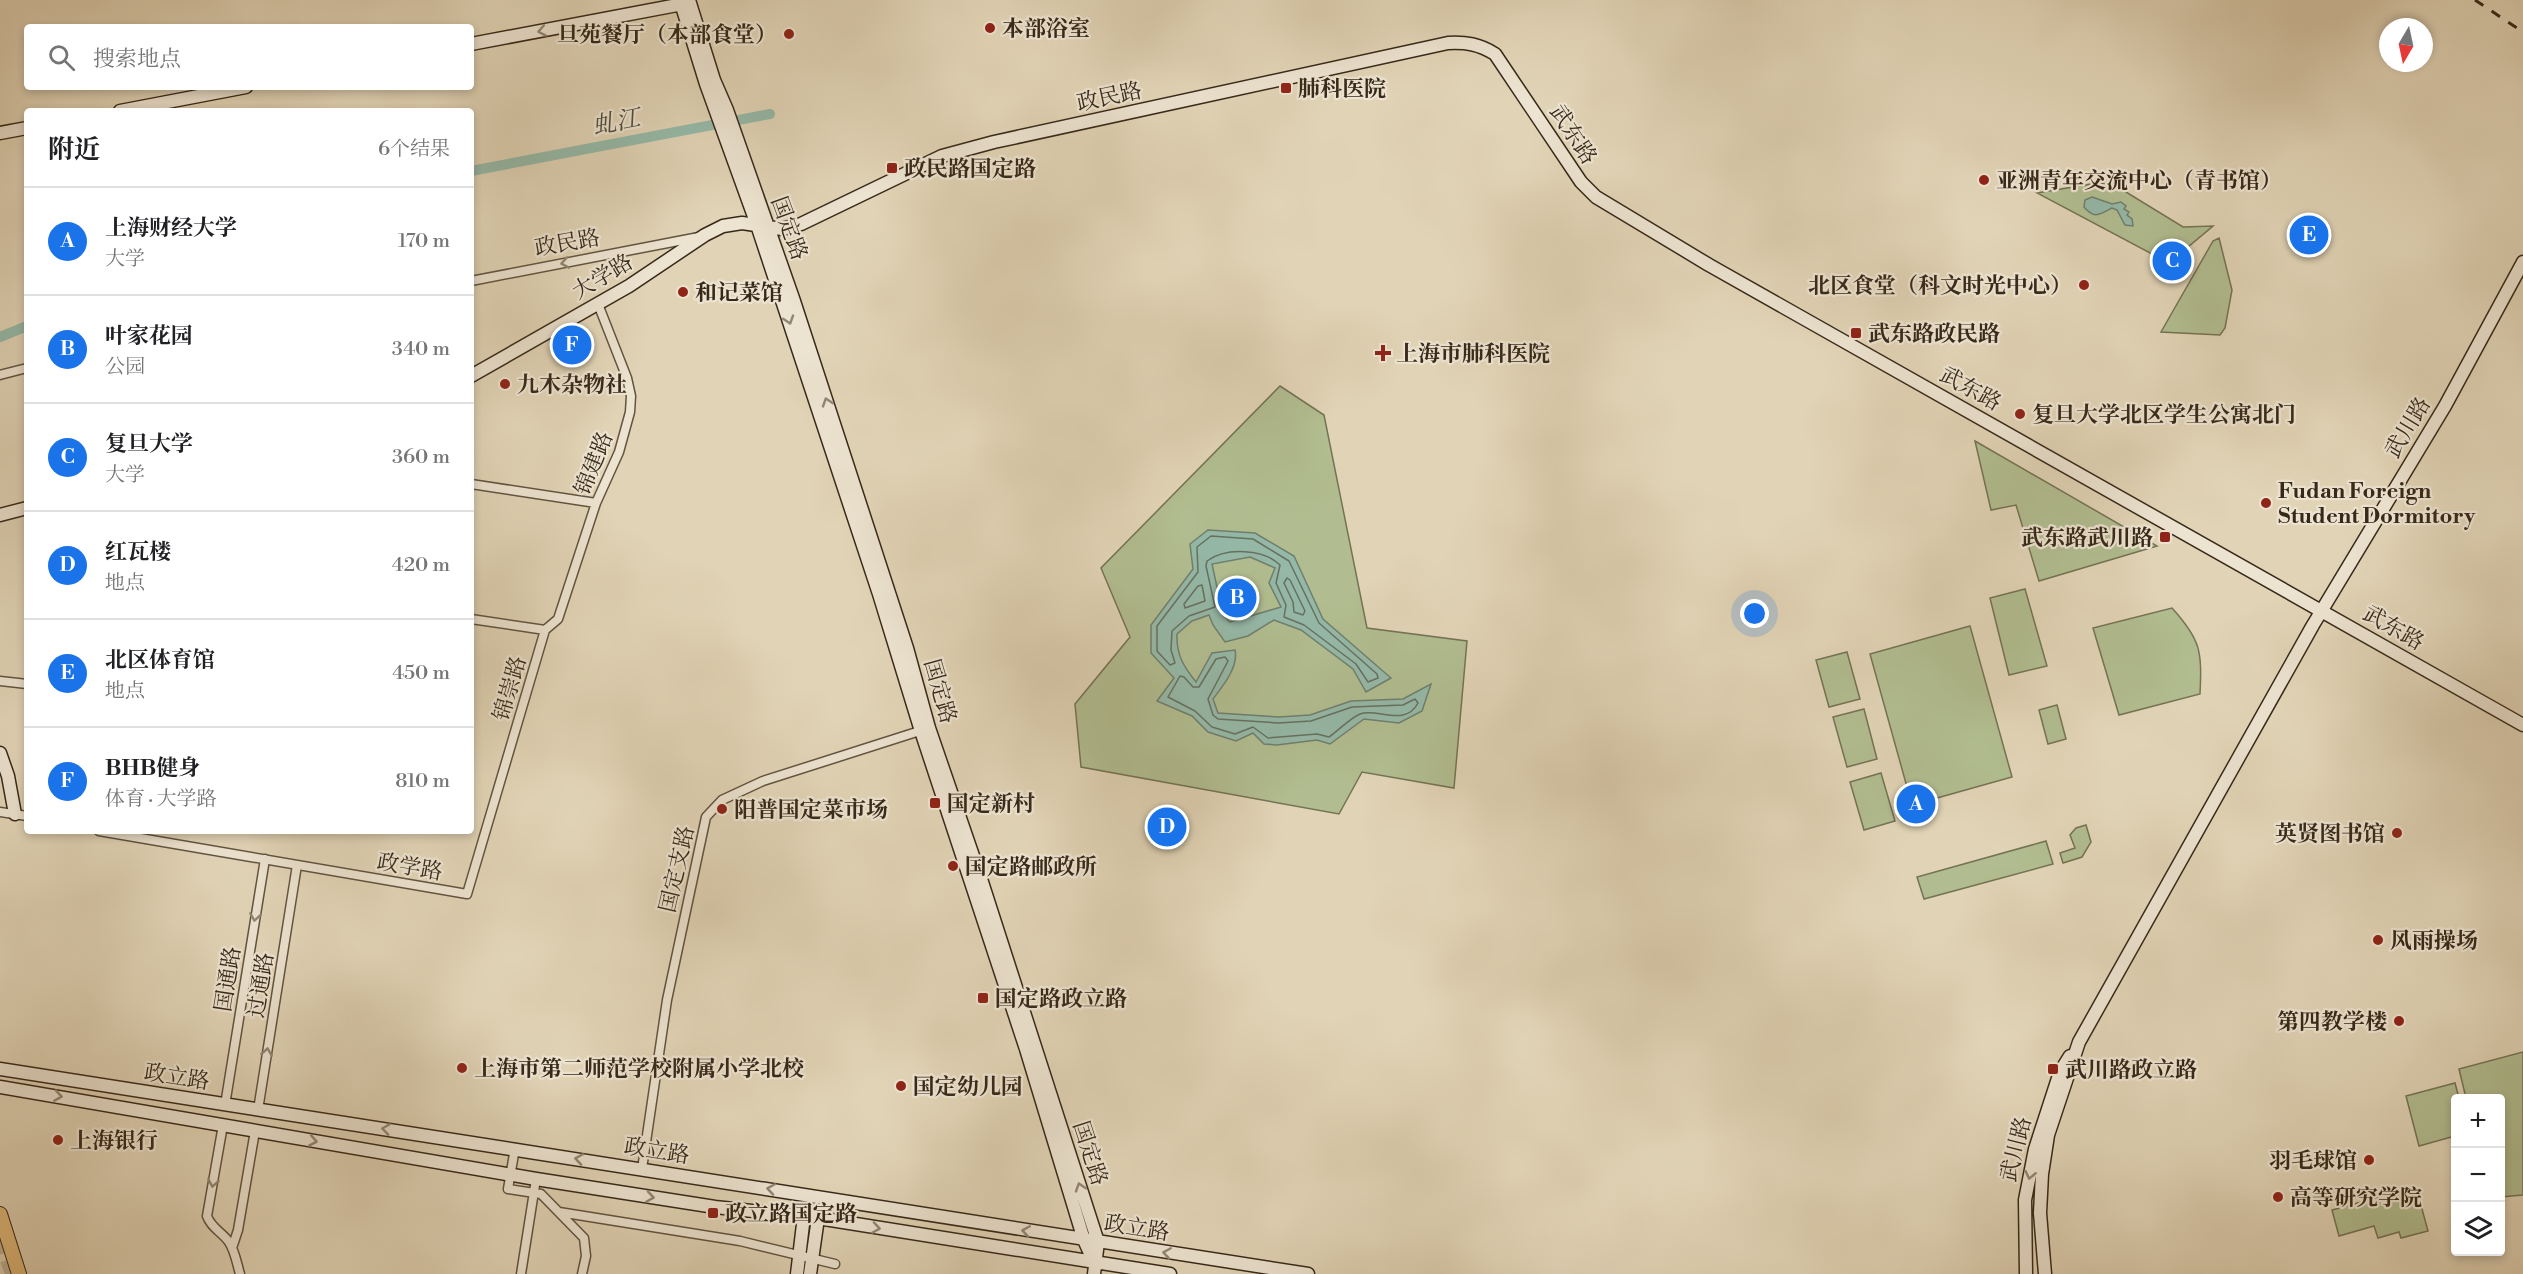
<!DOCTYPE html>
<html lang="zh">
<meta charset="utf-8">
<style>
body{margin:0;font-family:"Libre Bodoni","Noto Serif SC",serif;background:#f6f6f6;color:#202124}
.controls{position:absolute;right:18px;bottom:18px;display:grid;overflow:hidden;border-radius:6px;box-shadow:0 3px 9px #0003}
.controls button{width:54px;height:54px;display:grid;place-items:center;padding:0;border:0;border-bottom:2px solid #e0e0e0;background:#fff;color:#202124;font:30px sans-serif}
.compass{position:absolute;left:2379px;top:18px;width:54px;height:54px;border-radius:50%;background:#fff;box-shadow:0 3px 9px #0003;rotate:189deg}
.you{position:absolute;left:1755px;top:614px;width:21px;height:21px;margin:-15px;border:4px solid #fff;border-radius:50%;background:#1a73e8;box-shadow:0 0 0 9px #1a73e833}
.badge{display:grid;place-items:center;width:39px;height:39px;border-radius:50%;background:#1a73e8;color:#fff;font-size:20px;font-weight:700}
.pin{position:absolute;translate:-50% -50%;border:3px solid #fff;box-shadow:0 2px 6px #0006}
.list{margin:0;padding:0;list-style:none}
h2{display:flex;justify-content:space-between;align-items:center;height:78px;margin:0;padding:0 24px;font-size:26px}
h2 small{font-size:20px;font-weight:400;color:#757577}
.list li{display:grid;grid-template-columns:39px 1fr auto;gap:18px;align-items:center;box-sizing:border-box;height:108px;padding:0 24px;border-top:2px solid #e0e0e0}
.list b{display:block;font-size:22px;white-space:nowrap}
.list p{margin:0;font-size:20px;white-space:nowrap;color:#757577}
.list em{font-size:20px;font-style:normal;color:#757577}
.icon{flex:none;width:33px;height:33px;fill:none;stroke:currentColor;stroke-width:2;stroke-linecap:round;stroke-linejoin:round}
.map{position:relative;flex:none;width:2523px;height:1274px;overflow:hidden}
.search{position:absolute;background:#fff;box-shadow:0 3px 9px #0003;left:24px;top:24px;width:450px;height:66px;display:flex;align-items:center;gap:15px;box-sizing:border-box;padding:0 21px;border-radius:6px;color:#757577;font-size:22px}
.panel{position:absolute;background:#fff;box-shadow:0 3px 9px #0003;left:24px;top:108px;width:450px;height:726px;border-radius:6px}
.map>svg:first-child{display:block}
.green{fill:#b1bd90;stroke:#747354;stroke-width:1.5}
.water{fill:#95b9a8;stroke:#6f7f6f;stroke-width:1.5;fill-rule:evenodd}
.lines{fill:none;stroke-linecap:round;stroke-linejoin:round}
.shore{stroke:#667160;stroke-width:1.5}
.canal{stroke:#95b9a8;stroke-width:10}
.primary-tunnel{stroke:#bfb297;stroke-width:14;stroke-dasharray:14 7;stroke-linecap:butt}
.street-casing{stroke:#625440;stroke-width:11}
.secondary-casing{stroke:#372919;stroke-width:15}
.primary-casing{stroke:#372919;stroke-width:16}
.street{stroke:#ece3d0;stroke-width:8}
.secondary{stroke:#ece3d0;stroke-width:12}
.primary{stroke:#e0ba7b;stroke-width:14}
.rail{stroke:#372919;stroke-width:3;stroke-dasharray:10 10;stroke-linecap:butt}
.oneway{stroke:#928674}
.poi-dot{fill:#8f2418;stroke:#ece3d0;stroke-width:2}
.labels{text-anchor:middle;stroke-width:4.5;stroke-linejoin:round;paint-order:stroke}
.poi-label{font-size:22px;font-weight:bold;fill:#372919;stroke:#ece3d0;text-anchor:start}
.street-label{font-size:22px;fill:#372919;stroke:#ece3d0}
.water-label{font-size:24px;font-style:italic;fill:#4e4d3d;stroke:#ece3d0}
</style>
<div class="map">
<svg width="2523" height="1274" viewBox="0 0 2523 1274">
<rect width="100%" height="100%" fill="#e1d4b6"/>
<filter id="stains"><feTurbulence type="fractalNoise" baseFrequency=".00333" numOctaves="4"/><feColorMatrix values="0 0 0 0 .2 0 0 0 0 .09 0 0 0 0 .02 0 0 0 .5 -.17"/></filter>
<radialGradient id="worn" r=".72"><stop offset=".6" stop-color="#630" stop-opacity="0"/><stop offset="1" stop-color="#630" stop-opacity=".3"/></radialGradient>
<path class="green" d="M2097,183L2113,184L2183,227L2213,226L2169,263L2037,193Z
M2219,238L2232,290L2225,328L2220,335L2161,332L2213,241Z
M1280,386L1324,415L1367,628L1467,641L1454,788L1362,772L1339,814L1081,767L1075,704L1130,637L1101,568Z
M1975,441L2157,546L2039,581L2016,505L1991,510Z
M2025,589L2047,666L2009,675L1990,598Z
M2172,608C2201,640 2202,651 2200,694L2119,715L2093,628Z
M1970,626L2012,777L1912,805L1870,654Z
M1847,652L1860,699L1829,707L1816,660Z
M2057,705L2066,739L2048,744L2039,710Z
M1864,709L1877,759L1847,767L1833,717Z
M1881,773L1895,821L1864,830L1850,782Z
M2086,825L2091,842L2082,857L2063,863L2060,853L2075,848L2070,835L2076,828Z
M2046,841L2053,864L1924,899L1917,877Z
M2523,1052V1195L2501,1197L2500,1098H2466L2459,1069Z
M2455,1083L2459,1098H2456L2455,1136L2419,1146L2406,1096Z
M2416,1187L2428,1231L2401,1238L2399,1232L2378,1238L2374,1226L2339,1236L2332,1210Z"/>
<path class="water" d="M2092,197L2112,204L2121,202L2126,206L2124,209L2129,212L2127,215L2132,219L2133,226L2125,225L2117,210L2112,208C2099,215 2094,219 2084,207L2085,200Z
M1208,530L1255,533L1294,556L1323,619L1391,678L1366,692L1353,669L1301,630L1274,620L1248,636L1225,642L1213,625L1209,615L1192,621L1177,634C1176,655 1184,667 1196,682L1212,653L1235,650C1239,666 1223,686 1213,699L1218,713L1279,717L1310,715L1351,701L1403,699L1431,684L1422,711L1399,723L1364,719L1330,744L1317,740L1277,745L1264,744L1253,733L1236,741L1208,732L1192,716L1157,701L1174,678L1151,653V625L1193,569L1190,544ZM1250,557L1275,568L1269,583L1281,607L1230,622L1223,615L1212,564Z"/>
<g class="lines">
<path class="shore" d="M1211,536L1253,539L1289,561L1319,623L1377,674L1378,678L1368,682L1356,664L1304,625L1284,617L1286,605L1276,583L1280,565C1264,549 1226,547 1207,561L1206,566L1215,607L1189,616L1172,631L1171,650L1175,663L1170,665L1157,651V626L1198,572L1197,547Z
M1287,578L1290,580L1305,611L1303,615L1294,612L1293,602L1284,583Z
M1202,585L1205,601L1185,608L1184,604L1198,586Z
M1225,657L1228,661L1208,699L1213,715L1218,719L1278,723L1311,721L1352,707L1403,705L1415,699L1418,703C1405,728 1376,707 1360,714C1349,719 1339,730 1329,737L1317,734L1268,738L1253,727L1235,734L1212,727L1195,711L1168,697L1180,676L1184,677L1193,687H1199L1216,659Z"/>
<path class="canal" d="M471,171L770,114
M0,337L27,326"/>
<path class="primary-tunnel" d="M0,1240L12,1274"/>
<defs>
<path id="street" d="M471,281L699,237
M0,375L27,368
M471,484L596,503
M471,619L545,630
M545,630L558,619L596,503L619,452L630,412L631,396L627,378L598,304
M0,681L27,684
M0,812L27,816
M99,831L467,894L545,630
M225,1105L265,859
M258,1110L297,865
M223,1125L207,1216C211,1228 222,1232 229,1242C235,1251 237,1264 240,1274
M515,1148L508,1189L541,1194L584,1238L586,1256L582,1274
M642,1169L667,1000L706,817L722,800L763,781L926,729
M559,1212L740,1241L835,1264
M232,1248L238,1230L255,1131
M521,1274L536,1179"/>
<path id="secondary" d="M680,0L706,84L757,225L879,594L921,731L1026,1049L1084,1240L1094,1262
M689,0L714,80L727,110L794,301L907,648L929,728L982,882L1098,1242L1094,1274
M471,44L688,3
M120,111L246,87
M0,133L27,128
M471,376L629,286L705,235L723,226L742,223L782,229L801,224L942,156L994,142L1448,43C1466,42 1479,44 1495,54L1581,182L1596,197L1709,265L2523,725
M0,515L27,508
M0,753L8,776L15,814
M0,1069L1308,1274
M0,1087L536,1179L715,1207L818,1218L1170,1274
M797,1274L804,1216
M810,1274L818,1218
M2026,1274L2025,1200L2035,1149L2060,1072L2070,1056
M2045,1274L2040,1213L2042,1174L2048,1135L2079,1042L2313,625L2445,406L2523,262"/>
<path id="primary" d="M0,1214L19,1274"/>
</defs>
<use href="#street" class="street-casing"/>
<use href="#secondary" class="secondary-casing"/>
<use href="#primary" class="primary-casing"/>
<use href="#street" class="street"/>
<use href="#secondary" class="secondary"/>
<use href="#primary" class="primary"/>
<path class="rail" d="M2475,0L2523,32"/>
</g>
<defs><path id="oneway-chevron" d="M-2-3.5L2.5 0L-2 3.5" fill="none" stroke-width="1.6" stroke-linecap="round" stroke-linejoin="round" transform="scale(1.5)"/></defs>
<g class="oneway">
<use href="#oneway-chevron" transform="translate(542 31) rotate(169)"/>
<use href="#oneway-chevron" transform="translate(565 263) rotate(170)"/>
<use href="#oneway-chevron" transform="translate(789 320) rotate(72)"/>
<use href="#oneway-chevron" transform="translate(827 402) rotate(-108)"/>
<use href="#oneway-chevron" transform="translate(255 917) rotate(99)"/>
<use href="#oneway-chevron" transform="translate(267 1052) rotate(-81)"/>
<use href="#oneway-chevron" transform="translate(58 1096) rotate(9)"/>
<use href="#oneway-chevron" transform="translate(386 1129) rotate(-172)"/>
<use href="#oneway-chevron" transform="translate(313 1141) rotate(10)"/>
<use href="#oneway-chevron" transform="translate(579 1159) rotate(-171)"/>
<use href="#oneway-chevron" transform="translate(2030 1175) rotate(102)"/>
<use href="#oneway-chevron" transform="translate(213 1183) rotate(100)"/>
<use href="#oneway-chevron" transform="translate(1080 1187) rotate(-108)"/>
<use href="#oneway-chevron" transform="translate(771 1189) rotate(-171)"/>
<use href="#oneway-chevron" transform="translate(650 1197) rotate(9)"/>
<use href="#oneway-chevron" transform="translate(876 1228) rotate(9)"/>
<use href="#oneway-chevron" transform="translate(1026 1231) rotate(-171)"/>
<use href="#oneway-chevron" transform="translate(1167 1253) rotate(-171)"/>
</g>
<g class="poi-dot">
<circle cx="990" cy="28" r="6"/>
<circle cx="789" cy="34" r="6"/>
<rect x="1280" y="82" width="12" height="12" rx="3"/>
<rect x="886" y="162" width="12" height="12" rx="3"/>
<circle cx="1984" cy="180" r="6"/>
<circle cx="2084" cy="285" r="6"/>
<circle cx="683" cy="292" r="6"/>
<rect x="1850" y="327" width="12" height="12" rx="3"/>
<path d="M1380 344h6v6h6v6h-6v6h-6v-6h-6v-6h6z"/>
<circle cx="505" cy="384" r="6"/>
<circle cx="2020" cy="414" r="6"/>
<circle cx="2266" cy="503" r="6"/>
<rect x="2159" y="531" width="12" height="12" rx="3"/>
<rect x="929" y="797" width="12" height="12" rx="3"/>
<circle cx="722" cy="809" r="6"/>
<circle cx="2397" cy="833" r="6"/>
<circle cx="953" cy="866" r="6"/>
<circle cx="2378" cy="940" r="6"/>
<rect x="977" y="992" width="12" height="12" rx="3"/>
<circle cx="2399" cy="1021" r="6"/>
<circle cx="462" cy="1068" r="6"/>
<rect x="2047" y="1063" width="12" height="12" rx="3"/>
<circle cx="901" cy="1086" r="6"/>
<circle cx="58" cy="1140" r="6"/>
<circle cx="2369" cy="1160" r="6"/>
<circle cx="2278" cy="1197" r="6"/>
<rect x="707" y="1207" width="12" height="12" rx="3"/>
</g>
<g class="labels">
<g class="poi-label">
<text x="1002" y="36">本部浴室</text>
<text x="777" y="42" text-anchor="end">旦苑餐厅（本部食堂）</text>
<text x="1298" y="96">肺科医院</text>
<text x="904" y="176">政民路国定路</text>
<text x="1996" y="188">亚洲青年交流中心（青书馆）</text>
<text x="2072" y="293" text-anchor="end">北区食堂（科文时光中心）</text>
<text x="695" y="300">和记菜馆</text>
<text x="1868" y="341">武东路政民路</text>
<text x="1396" y="361">上海市肺科医院</text>
<text x="517" y="392">九木杂物社</text>
<text x="2032" y="422">复旦大学北区学生公寓北门</text>
<text x="2278" y="498">Fudan Foreign<tspan x="2278" dy="25">Student Dormitory</tspan></text>
<text x="2153" y="545" text-anchor="end">武东路武川路</text>
<text x="947" y="811">国定新村</text>
<text x="734" y="817">阳普国定菜市场</text>
<text x="2385" y="841" text-anchor="end">英贤图书馆</text>
<text x="965" y="874">国定路邮政所</text>
<text x="2390" y="948">风雨操场</text>
<text x="995" y="1006">国定路政立路</text>
<text x="2387" y="1029" text-anchor="end">第四教学楼</text>
<text x="474" y="1076">上海市第二师范学校附属小学北校</text>
<text x="2065" y="1077">武川路政立路</text>
<text x="913" y="1094">国定幼儿园</text>
<text x="70" y="1148">上海银行</text>
<text x="2357" y="1168" text-anchor="end">羽毛球馆</text>
<text x="2290" y="1205">高等研究学院</text>
<text x="725" y="1221">政立路国定路</text>
</g>
<g class="street-label">
<text transform="translate(1109 96) rotate(-12)" y="8">政民路</text>
<text transform="translate(1574 134) rotate(57)" y="8">武东路</text>
<text transform="translate(790 228) rotate(70)" y="8">国定路</text>
<text transform="translate(567 242) rotate(-10)" y="8">政民路</text>
<text transform="translate(602 276) rotate(-31)" y="8">大学路</text>
<text transform="translate(1971 388) rotate(29)" y="8">武东路</text>
<text transform="translate(2407 427) rotate(-59)" y="8">武川路</text>
<text transform="translate(593 463) rotate(-68)" y="8">锦建路</text>
<text transform="translate(2394 627) rotate(30)" y="8">武东路</text>
<text transform="translate(509 688) rotate(-74)" y="8">锦崇路</text>
<text transform="translate(941 691) rotate(74)" y="8">国定路</text>
<text transform="translate(410 866) rotate(10)" y="8">政学路</text>
<text transform="translate(676 869) rotate(-77)" y="8">国定支路</text>
<text transform="translate(227 979) rotate(-81)" y="8">国通路</text>
<text transform="translate(260 985) rotate(-81)" y="8">过通路</text>
<text transform="translate(177 1076) rotate(9)" y="8">政立路</text>
<text transform="translate(2015 1149) rotate(-76)" y="8">武川路</text>
<text transform="translate(657 1150) rotate(9)" y="8">政立路</text>
<text transform="translate(1091 1153) rotate(72)" y="8">国定路</text>
<text transform="translate(1137 1227) rotate(9)" y="8">政立路</text>
</g>
<g class="water-label">
<text transform="translate(616 122) rotate(-11)" y="8">虬江</text>
</g>
</g>
<rect width="100%" height="100%" filter="url(#stains)"/>
<rect width="100%" height="100%" fill="url(#worn)"/>
</svg>
<div class="controls">
<button>+</button>
<button>−</button>
<button><svg class="icon" aria-label="layers" viewBox="0 0 24 24"><path d="M12 4l9 5-9 5-9-5zM3 14l9 5 9-5"/></svg></button>
</div>
<svg class="compass" viewBox="-18 -18 36 36"><path d="M0-13l5 13h-10z" fill="#e53935"/><path d="M0 13l5-13h-10z" fill="#757577"/></svg>
<div class="you"></div>
<div class="pin badge" style="left:1916px;top:804px">A</div>
<div class="pin badge" style="left:1237px;top:598px">B</div>
<div class="pin badge" style="left:2172px;top:261px">C</div>
<div class="pin badge" style="left:1167px;top:827px">D</div>
<div class="pin badge" style="left:2309px;top:235px">E</div>
<div class="pin badge" style="left:572px;top:345px">F</div>
<div class="search"><svg class="icon" aria-label="search" viewBox="0 0 24 24"><circle cx="10" cy="10" r="6"/><path d="M15 15l6 6"/></svg>搜索地点</div>
<section class="panel">
<h2>附近<small>6个结果</small></h2>
<ul class="list">
<li><span class="badge">A</span><div><b>上海财经大学</b><p>大学</p></div><em>170 m</em></li>
<li><span class="badge">B</span><div><b>叶家花园</b><p>公园</p></div><em>340 m</em></li>
<li><span class="badge">C</span><div><b>复旦大学</b><p>大学</p></div><em>360 m</em></li>
<li><span class="badge">D</span><div><b>红瓦楼</b><p>地点</p></div><em>420 m</em></li>
<li><span class="badge">E</span><div><b>北区体育馆</b><p>地点</p></div><em>450 m</em></li>
<li><span class="badge">F</span><div><b>BHB健身</b><p>体育 · 大学路</p></div><em>810 m</em></li>
</ul>
</section>
</div>
